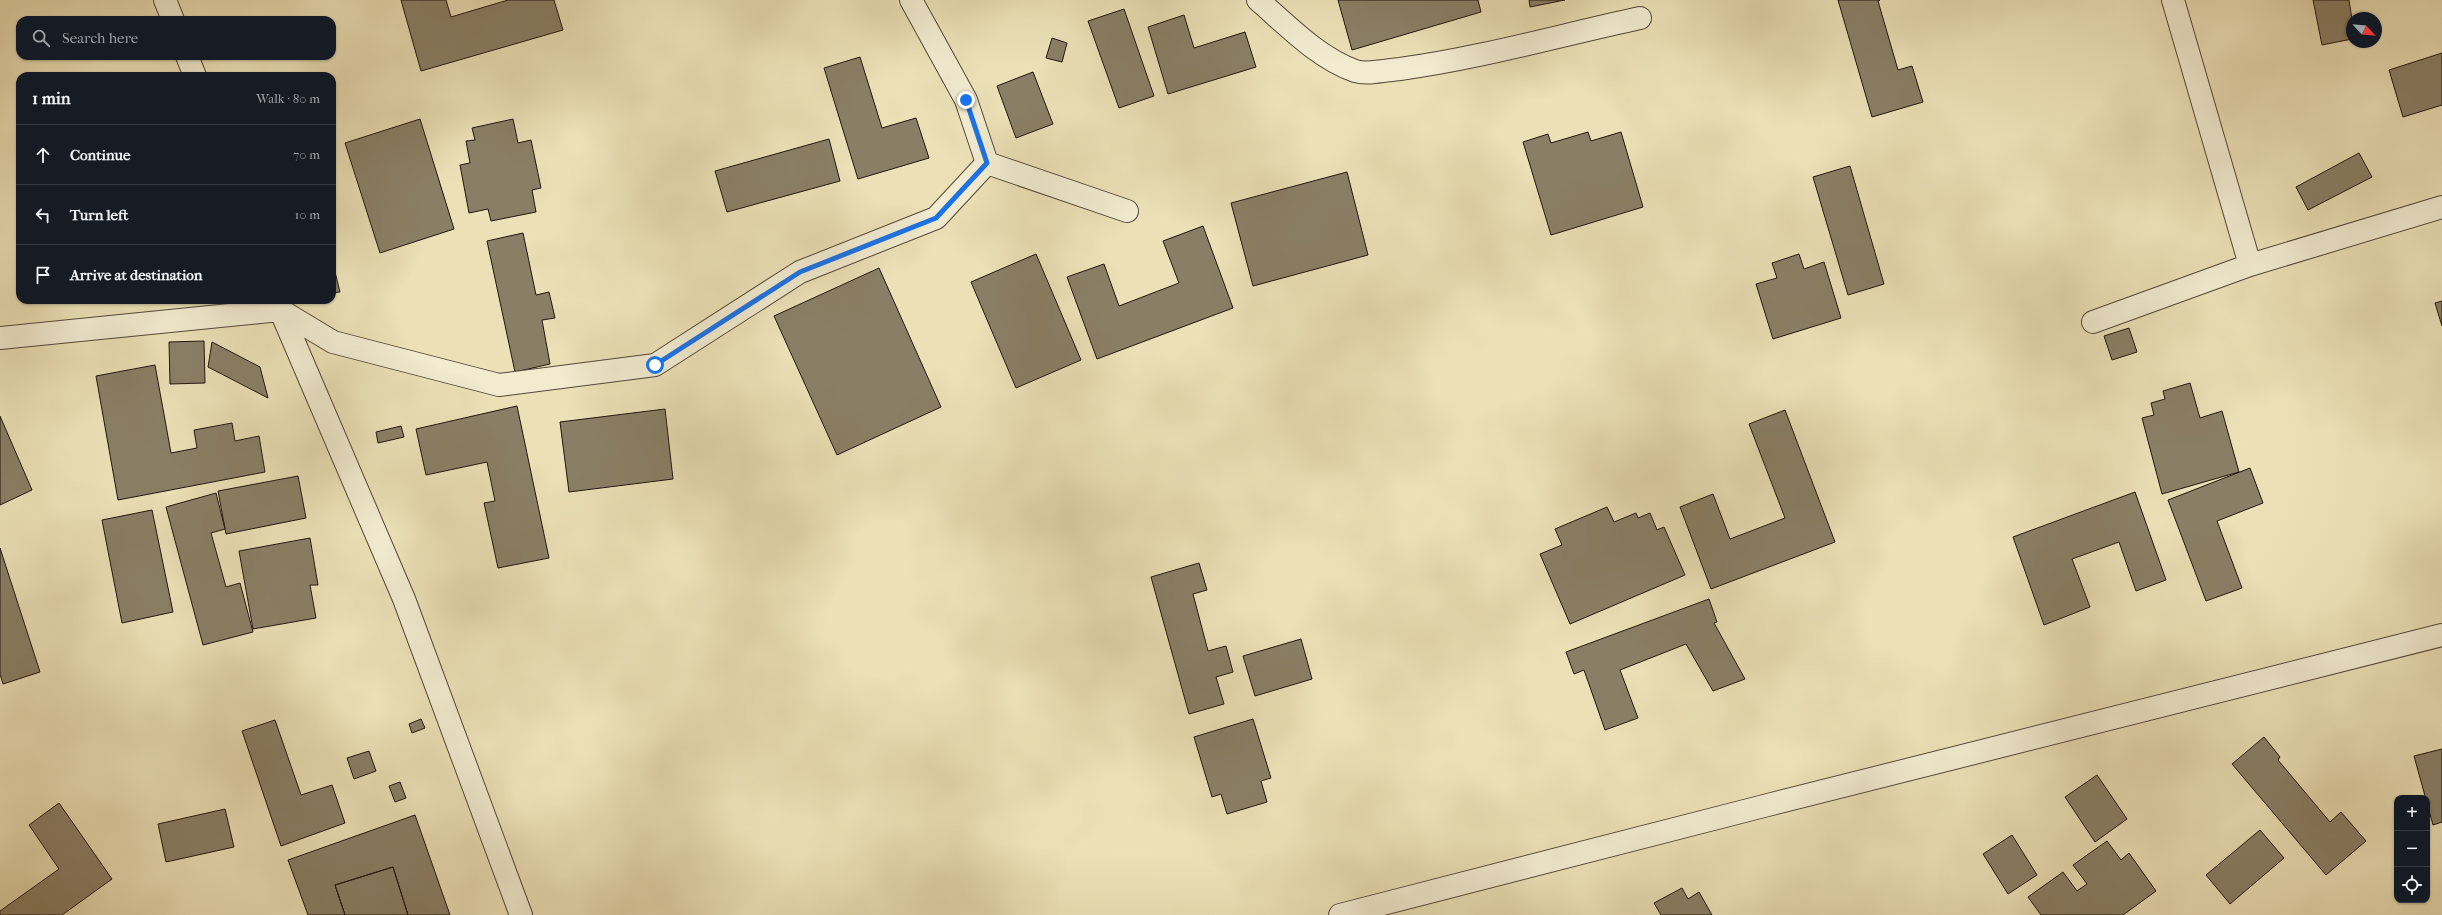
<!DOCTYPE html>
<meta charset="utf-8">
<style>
body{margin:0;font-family:"IM FELL French Canon",serif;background:#20242c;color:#f1f3f6}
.controls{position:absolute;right:12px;bottom:12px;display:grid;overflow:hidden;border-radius:8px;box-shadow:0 1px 3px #0004}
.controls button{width:36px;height:36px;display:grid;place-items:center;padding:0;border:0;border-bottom:1px solid #363941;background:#171b24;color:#f1f3f6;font:20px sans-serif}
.compass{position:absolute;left:2346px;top:12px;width:36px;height:36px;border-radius:50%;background:#171b24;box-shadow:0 1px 3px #0004;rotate:116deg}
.stop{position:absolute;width:12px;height:12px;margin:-9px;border:3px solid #1a73e8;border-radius:50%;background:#fff}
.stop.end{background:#1a73e8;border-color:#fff;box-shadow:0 1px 4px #0008}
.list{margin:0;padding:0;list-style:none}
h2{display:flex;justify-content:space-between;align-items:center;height:52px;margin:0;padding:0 16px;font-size:17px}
h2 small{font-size:13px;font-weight:400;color:#9ea1a6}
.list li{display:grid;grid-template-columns:26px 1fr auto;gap:12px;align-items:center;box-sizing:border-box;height:60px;padding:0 16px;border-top:1px solid #363941}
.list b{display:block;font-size:15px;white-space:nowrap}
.list em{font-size:13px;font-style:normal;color:#9ea1a6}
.icon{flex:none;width:22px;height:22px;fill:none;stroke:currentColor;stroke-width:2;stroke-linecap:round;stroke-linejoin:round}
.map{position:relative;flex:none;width:2442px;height:915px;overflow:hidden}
.search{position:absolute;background:#171b24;box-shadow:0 1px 3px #0004;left:16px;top:16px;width:320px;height:44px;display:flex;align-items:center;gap:10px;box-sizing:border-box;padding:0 14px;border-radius:12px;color:#9ea1a6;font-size:15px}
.panel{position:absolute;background:#171b24;box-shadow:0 1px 3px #0004;left:16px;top:72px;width:320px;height:232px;border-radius:12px}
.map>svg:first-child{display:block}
.building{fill:#8a7f66;stroke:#21150f}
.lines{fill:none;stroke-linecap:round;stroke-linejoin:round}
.street-casing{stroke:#544839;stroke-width:24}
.street{stroke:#f2ebd0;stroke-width:22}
.route{stroke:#1a73e8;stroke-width:5}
</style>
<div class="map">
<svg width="2442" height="915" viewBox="0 0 2442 915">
<rect width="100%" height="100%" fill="#ebe0b6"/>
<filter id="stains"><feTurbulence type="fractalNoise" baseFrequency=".005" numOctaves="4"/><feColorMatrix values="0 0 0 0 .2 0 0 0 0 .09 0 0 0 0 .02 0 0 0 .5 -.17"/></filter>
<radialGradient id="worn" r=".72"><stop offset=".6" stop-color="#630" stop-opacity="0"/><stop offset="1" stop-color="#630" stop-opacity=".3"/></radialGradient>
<path class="building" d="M401,0H446L451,17L508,0H554L563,30L421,71Z
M1338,0H1478L1481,12L1352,50Z
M1529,0H1565L1530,7Z
M1838,0H1880L1878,1L1898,70L1912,66L1923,102L1872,117Z
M2313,0H2349L2352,19V39L2322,45Z
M1124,9L1154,96L1119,108L1088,21Z
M1184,15L1194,48L1245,32L1256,67L1168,94L1148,27Z
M1052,38L1067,43L1062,62L1046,58Z
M2442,53V105L2403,117L2389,70Z
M860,57L882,128L916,118L929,158L858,179L824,68Z
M1033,72L1053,124L1016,138L997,86Z
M420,119L454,229L380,253L345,143Z
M513,119L518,143L531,140L541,188L532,190L536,212L491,221L488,209L469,213L460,165L470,163L466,141L475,140L472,128Z
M1588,132L1591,141L1621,132L1643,207L1551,235L1523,142L1548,134L1551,143Z
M829,139L840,181L727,212L715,171Z
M2359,153L2372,177L2308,210L2296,187Z
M1850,166L1884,284L1848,295L1813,177Z
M1347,172L1368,255L1253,286L1231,203Z
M1203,226L1233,308L1097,359L1067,277L1104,264L1119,306L1179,283L1163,241Z
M523,233L536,295L549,292L555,318L542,320L550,364L515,372L487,241Z
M1036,254L1081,360L1016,388L971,282Z
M1799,254L1804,269L1824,262L1841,318L1773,339L1756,284L1777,278L1772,263Z
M879,268L941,407L837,455L774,316Z
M335,272L340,292L332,293V273Z
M2442,301V326L2435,303Z
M2129,328L2137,352L2112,360L2104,336Z
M204,341L205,383L170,384L169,342Z
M212,342L260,367L268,398L208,367Z
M155,365L171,453L197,448L194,430L232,423L235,441L259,436L265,472L118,500L96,376Z
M2190,383L2200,418L2222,411L2239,472L2162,494L2142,418L2154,415L2151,403L2165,399L2163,391Z
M517,406L549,558L498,568L484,503L495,501L487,462L426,475L416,429Z
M665,409L673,479L569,492L560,422Z
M1785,410L1835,542L1711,589L1680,507L1713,494L1730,539L1785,518L1749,424Z
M0,416L32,490L0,505Z
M401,426L404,437L378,443L376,432Z
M2250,468L2263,503L2217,521L2242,588L2206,601L2168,500Z
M298,476L306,518L226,534L218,491Z
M2135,492L2166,580L2136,591L2119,542L2072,559L2090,607L2044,625L2013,537Z
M216,493L225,529L211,533L226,587L240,583L253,632L203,645L166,507Z
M1607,507L1614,522L1636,513L1638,518L1650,513L1657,530L1664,527L1685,575L1570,624L1540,554L1562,545L1555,529Z
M152,510L173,612L122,623L102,520Z
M310,538L318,585H310L316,618L253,629L239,551Z
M0,548L40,672L3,684L0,674Z
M1199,563L1207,590L1193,594L1208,651L1226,646L1233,672L1216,677L1224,704L1189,714L1151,577Z
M1709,599L1717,622L1714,623L1745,679L1713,691L1686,644L1620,670L1638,718L1605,730L1584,670L1574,674L1566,652Z
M1301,639L1312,679L1255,696L1243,656Z
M421,719L425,728L412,733L409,724Z
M1253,719L1271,778L1261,781L1267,802L1227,814L1221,794L1212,797L1194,737Z
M275,720L301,795L332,785L345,823L281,846L242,731Z
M2264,737L2280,757L2278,760L2330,822L2341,812L2366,841L2326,875L2232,764Z
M2442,749V822L2433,825L2414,756Z
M369,751L376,771L354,779L347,758Z
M2097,775L2127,819L2095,842L2065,797Z
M400,782L406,798L395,802L389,786Z
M59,803L112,879L62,915H0V911L59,869L29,825Z
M225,809L234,847L166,862L158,824Z
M415,815L450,915H408L393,867L335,885L345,915H308L288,860Z
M2260,830L2284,858L2230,904L2206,875Z
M2012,835L2037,875L2008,894L1983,854Z
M2107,841L2121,860L2129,853L2156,891L2123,915H2041L2028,897L2063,872L2077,891L2087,884L2073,865Z
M393,867L408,915H345L335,885Z
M1682,888L1688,899L1699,892L1712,915H1661L1654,903Z"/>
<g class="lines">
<defs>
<path id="street" d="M165,0L173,20
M911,0L966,100L987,163L1127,211
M1258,0C1288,26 1317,57 1355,71C1368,75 1387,70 1400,69C1481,58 1561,35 1640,18
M2173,0L2250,265
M187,56L195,76
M279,307L404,599L521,915
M2093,322L2250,265L2442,207
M0,338L280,310L333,342L499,385L655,365L800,272L936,218L987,163
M1340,915L1764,806L2442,635"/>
</defs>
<use href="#street" class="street-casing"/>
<use href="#street" class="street"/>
</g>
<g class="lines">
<path class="route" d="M655,365L800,272L936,218L987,163L966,100"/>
</g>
<rect width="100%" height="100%" filter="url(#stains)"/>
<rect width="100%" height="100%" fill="url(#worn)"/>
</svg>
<div class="controls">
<button>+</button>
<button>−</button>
<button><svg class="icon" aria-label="locate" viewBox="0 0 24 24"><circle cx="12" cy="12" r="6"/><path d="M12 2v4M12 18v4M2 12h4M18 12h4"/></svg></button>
</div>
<svg class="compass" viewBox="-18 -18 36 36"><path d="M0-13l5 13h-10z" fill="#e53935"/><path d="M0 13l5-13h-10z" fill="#9ea1a6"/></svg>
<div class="stop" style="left:655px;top:365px"></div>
<div class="stop end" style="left:966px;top:100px"></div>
<div class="search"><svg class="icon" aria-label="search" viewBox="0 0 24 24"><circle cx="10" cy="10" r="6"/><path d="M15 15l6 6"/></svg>Search here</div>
<section class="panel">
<h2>1 min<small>Walk · 80 m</small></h2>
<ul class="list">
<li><svg class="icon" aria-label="ahead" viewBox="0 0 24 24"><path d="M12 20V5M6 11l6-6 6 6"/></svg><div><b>Continue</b></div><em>70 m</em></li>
<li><svg class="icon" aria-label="left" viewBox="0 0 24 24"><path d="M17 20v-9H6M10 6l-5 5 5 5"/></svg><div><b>Turn left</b></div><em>10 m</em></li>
<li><svg class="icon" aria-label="arrive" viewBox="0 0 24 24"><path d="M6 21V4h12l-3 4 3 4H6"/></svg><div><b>Arrive at destination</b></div></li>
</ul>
</section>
</div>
